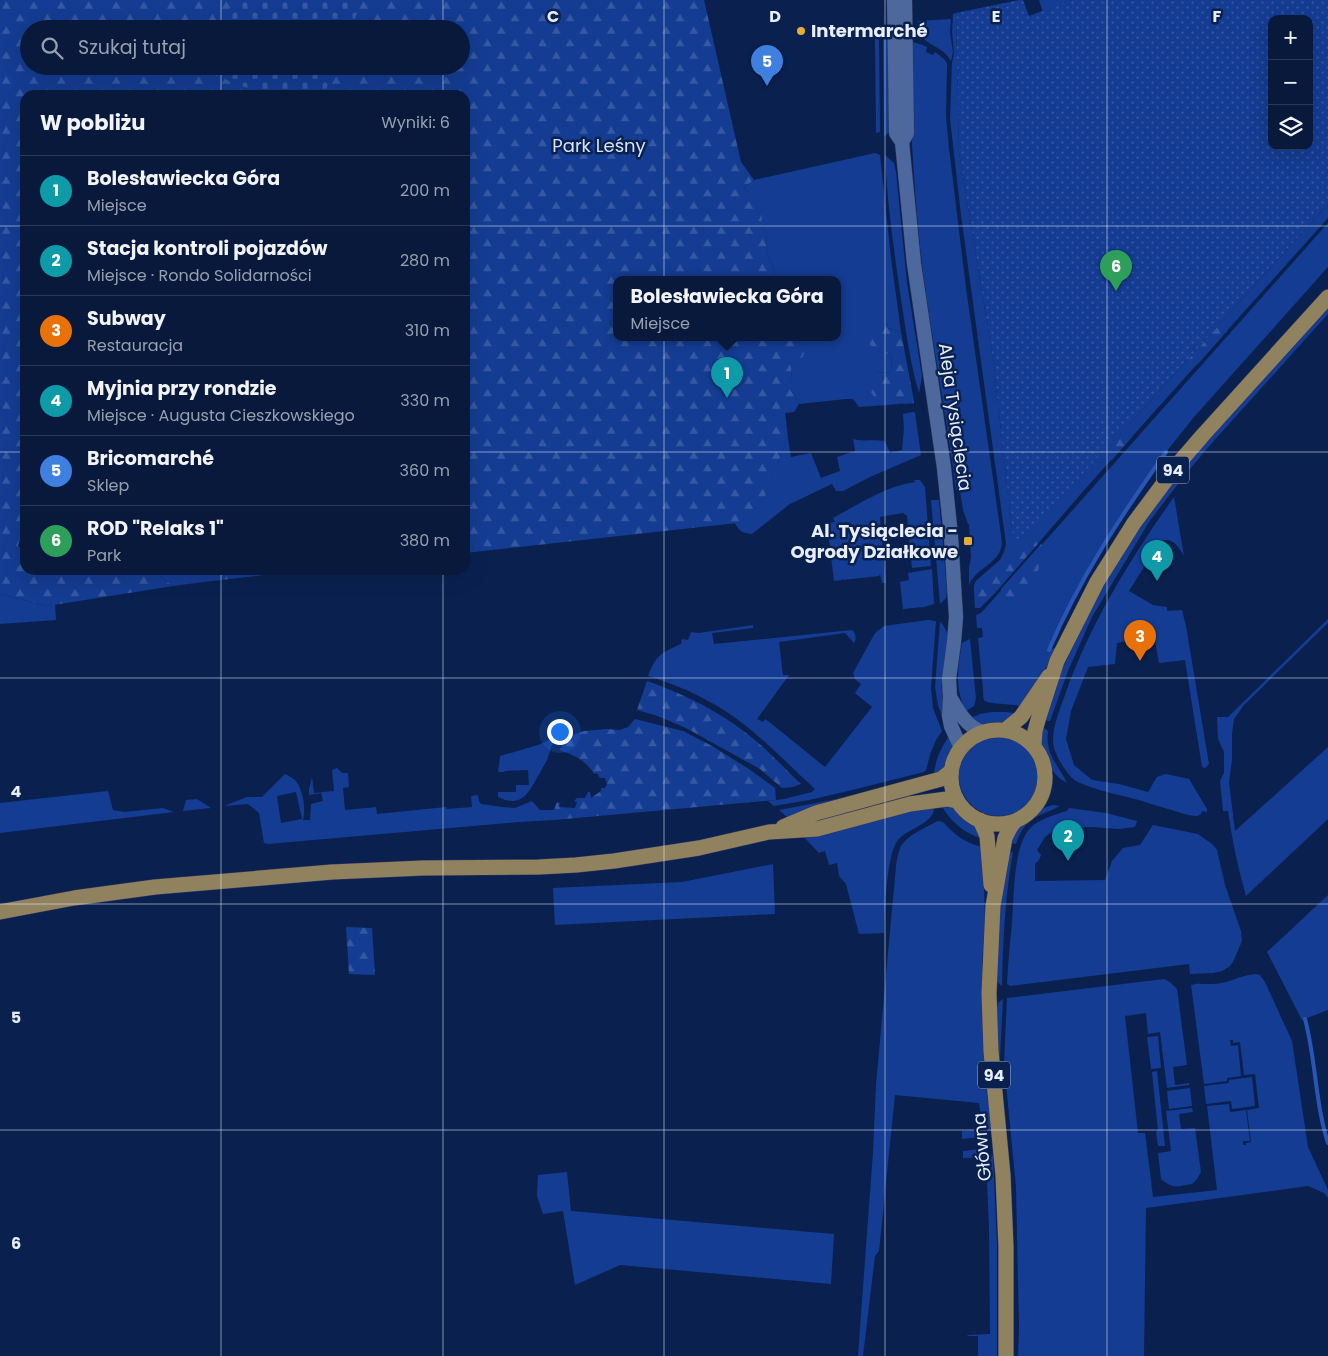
<!DOCTYPE html>
<html lang="pl">
<meta charset="utf-8">
<style>
body{margin:0;font-family:Poppins,sans-serif;background:#112243;color:#f1f3f6}
.controls{position:absolute;right:15px;top:15px;display:grid;overflow:hidden;border-radius:10px;box-shadow:0 5px 20px #0002}
.controls button{width:45px;height:45px;display:grid;place-items:center;padding:0;border:0;border-bottom:1px solid #293856;background:#08193c;color:#f1f3f6;font:25px sans-serif}
.you{position:absolute;left:559px;top:731px;width:18px;height:18px;margin:-12px;border:4px solid #fff;border-radius:50%;background:#1a73e8;box-shadow:0 0 0 8px #1a73e833}
.badge{display:grid;place-items:center;width:32px;height:32px;border-radius:50%;background:#e4ad35;color:#fff;font-size:16px;font-weight:700}
.pin{position:absolute;translate:-50% -41px;filter:drop-shadow(0 1px 2px #0008)}
.pin::after{content:'';position:absolute;top:26px;width:18px;height:15px;background:inherit;clip-path:polygon(0 0,100% 0,50% 100%)}
.popup{position:absolute;left:613px;top:276px;width:228px;height:65px;box-sizing:border-box;display:grid;place-content:center;border-radius:10px;background:#08193c;filter:drop-shadow(0 1px 4px #0005);font-size:16px;white-space:nowrap;color:#98a0af}
.popup b{font-size:19px;color:#f1f3f6}
.popup::after{content:'';position:absolute;left:50%;top:100%;margin-left:-10px;border:10px solid transparent;border-top-color:#08193c}
.list{margin:0;padding:0;list-style:none}
h2{display:flex;justify-content:space-between;align-items:center;height:65px;margin:0;padding:0 20px;font-size:21px}
h2 small{font-size:16px;font-weight:400;color:#98a0af}
.list li{display:grid;grid-template-columns:32px 1fr auto;gap:15px;align-items:center;box-sizing:border-box;height:70px;padding:0 20px;border-top:1px solid #293856}
.list b{display:block;font-size:19px;white-space:nowrap}
.list p{margin:0;font-size:16px;white-space:nowrap;color:#98a0af}
.list em{font-size:16px;font-style:normal;color:#98a0af}
.icon{flex:none;width:28px;height:28px;fill:none;stroke:currentColor;stroke-width:2;stroke-linecap:round;stroke-linejoin:round}
.map{position:relative;flex:none;width:1328px;height:1356px;overflow:hidden}
.search{position:absolute;background:#08193c;box-shadow:0 5px 20px #0002;left:20px;top:20px;width:450px;height:55px;display:flex;align-items:center;gap:12px;box-sizing:border-box;padding:0 18px;border-radius:28px;color:#98a0af;font-size:19px}
.panel{position:absolute;background:#08193c;box-shadow:0 5px 20px #0002;left:20px;top:90px;width:450px;height:485px;border-radius:15px}
.map>svg:first-child{display:block}
.grass{fill:#143c92;fill-rule:evenodd}
.forest{fill:url(#forest-firs);fill-rule:evenodd}
.cemetery{fill:url(#cemetery-stones)}
.garden{fill:url(#garden-dots);fill-rule:evenodd}
.lines{fill:none;stroke-linecap:round;stroke-linejoin:round}
.stream{stroke:#2856b6;stroke-width:4}
.minor-casing{stroke:#333960;stroke-width:15}
.major-casing{stroke:#333960;stroke-width:16}
.minor{stroke:#4c689d;stroke-width:14}
.major{stroke:#91825f;stroke-width:15}
.grid{fill:none;stroke:#e7eefa;stroke-width:1;stroke-opacity:0.55}
.poi-dot{fill:#e4ad35;stroke:#0a2150;stroke-width:2}
.labels{text-anchor:middle;stroke-width:5;stroke-linejoin:round;paint-order:stroke}
.shield{fill:#0a2150;stroke:#a5b0c7;stroke-width:1}
.shield-label{font-size:16px;font-weight:bold;fill:#e7eefa}
.poi-label{font-size:18px;font-weight:bold;fill:#e7eefa;stroke:#0a2150;text-anchor:start}
.park-label{font-size:18px;fill:#d5e3fd;stroke:#0a2150}
.street-label{font-size:18px;fill:#e7eefa;stroke:#0a2150}
.grid-label{font-size:16px;text-anchor:middle;font-weight:bold;fill:#e7eefa;stroke:#0a2150;stroke-width:5;stroke-linejoin:round;paint-order:stroke}
</style>
<div class="map">
<svg width="1328" height="1356" viewBox="0 0 1328 1356">
<defs>
<pattern id="forest-firs" width="22" height="20" patternUnits="userSpaceOnUse" patternTransform="scale(1.25)"><rect width="22" height="20" fill="#143c92"/><path d="M5 1l3.5 6h-7zM16 11l3.5 6h-7z" fill="#3658a2"/></pattern>
<pattern id="cemetery-stones" width="16" height="16" patternUnits="userSpaceOnUse" patternTransform="scale(1.25)"><rect width="16" height="16" fill="#143c92"/><path d="M2 7V4a2 2 0 0 1 4 0v3zM10 15v-3a2 2 0 0 1 4 0v3z" fill="#3658a2"/></pattern>
<pattern id="garden-dots" width="8" height="8" patternUnits="userSpaceOnUse" patternTransform="scale(1.25)"><rect width="8" height="8" fill="#143c92"/><path d="M2 2h.1M6 6h.1" fill="none" stroke="#3658a2" stroke-width="1.8" stroke-linecap="round"/></pattern>
</defs>
<rect width="100%" height="100%" fill="#0a2150"/>
<path class="grass" d="M1039,0H1071L1043,12Z
M956,13L959,152L993,359L1014,547L1143,409L1328,204V218L1086,488L996,592L980,608H975L974,586L976,581L1000,560L1004,552L1006,544L961,215L950,119L952,63L954,53L952,32L953,14Z
M951,19L950,32L953,52L951,61C941,42 918,48 918,21Z
M875,38H879L880,132L876,133Z
M883,39L891,40L889,132L884,137Z
M908,42C915,42 921,44 927,47L926,52L933,55L935,52L944,59L947,63L946,116L949,148L966,288L1002,542C1001,564 976,567 969,585V568L971,557L969,524H968L963,510L960,491L956,490C947,418 933,346 923,273C914,196 910,119 908,42Z
M875,153L880,155L891,258L901,332L888,328L887,323L880,325L877,351L891,355L892,369L888,373L875,372L872,381C877,393 888,401 900,404L859,407L853,399H846L799,404L790,389V380L792,373L790,362L801,340V337H837V279H778L766,250L767,231L761,227L753,203L747,195L745,187L754,180Z
M885,155L894,163L896,172L907,283L922,376L919,393C910,363 906,331 901,299C894,251 887,203 885,155Z
M1328,223V267L1194,417L1166,452L1123,514L1086,572L1061,621L1050,649L1056,648L1039,681L1022,707C1013,703 987,705 984,700C983,698 983,693 983,691L978,638L983,637L982,628H977L976,615L981,613Z
M1328,305V314L1211,444L1184,476L1149,522L1092,617L1068,671L1050,721H1048L1042,718C1076,632 1120,549 1177,476C1188,462 1200,449 1212,436C1250,391 1289,349 1328,305Z
M913,412L915,413L921,455L870,477L843,491H836L832,484L790,504L752,534C742,533 739,531 735,523L755,520L788,438L791,457L811,453L821,478L840,471L837,457L855,451L853,439C864,442 874,439 885,441L890,453L902,450L904,429L903,414Z
M914,480H920L925,487L928,526L908,527L907,516L903,513L880,517L886,583H882L880,574L879,576L871,577V575L870,577L843,580L842,578V580L834,581L827,523L835,522L833,518C859,504 886,486 915,482Z
M1174,497L1184,556C1178,546 1173,537 1160,541L1129,591L1153,605L1167,607V611L1182,610L1186,626L1209,764L1205,768L1202,767L1185,660L1159,663L1154,635L1117,643L1115,664L1088,667L1071,711L1066,739L1074,765L1092,780L1119,784L1148,792L1157,777L1166,774L1189,779L1207,809V812L1202,811L1201,814L1197,816C1189,816 1182,813 1175,811C1161,807 1148,803 1135,799C1120,795 1080,787 1071,777C1063,768 1053,752 1053,740C1053,724 1061,707 1066,692C1091,622 1131,558 1174,497Z
M931,500H939L947,590L946,598L940,604Z
M928,529L931,566L912,568L908,531Z
M932,569L934,604L924,607L903,609L900,582L909,580L908,573Z
M152,570H200L212,581L173,586Z
M0,594L47,606L55,604L56,620L0,624Z
M1328,619V623L1244,705L1234,719L1232,733V760L1229,782L1235,831L1328,747V819L1246,896C1238,868 1232,840 1228,811H1223L1220,781L1224,773V752L1218,739L1217,717H1228Z
M928,620L936,621L931,687L933,708L942,731L936,740L931,752L926,770L924,772L848,791L809,800L774,806L768,801L784,799L812,792L815,789C781,758 749,722 708,701C689,690 668,682 648,676C656,655 661,653 681,644L682,639L688,640L691,632L699,633L753,625V628L712,633L714,644L852,630C856,633 857,639 854,643L845,633L779,642L783,675H789L757,719L763,722L765,719L768,721L825,767L872,707L855,693L861,684L855,679L853,673L875,633L884,626Z
M940,622C956,636 943,664 942,682C941,697 944,710 947,724L945,726L938,705L935,687Z
M970,639L976,698L974,706L966,711C954,689 958,667 962,643Z
M992,712H1007L1017,714C1003,723 986,731 971,718L980,714Z
M1040,725L1048,731C1045,755 1058,764 1067,783L1059,778L1051,769L1044,751L1039,741Z
M951,733C955,756 952,763 934,777C934,761 942,746 951,733Z
M959 776a40 40 0 1 1 80 0a40 40 0 1 1-80 0Z
M552,739H555C552,745 550,751 548,757C547,762 543,766 541,771C530,789 524,810 498,797V792H516V785H529L528,770L505,771L504,772H498L500,756L538,745Z
M337,768L342,773H348L349,787L343,788L345,810L376,807L377,814L446,807L447,809L472,807L471,796L478,795L479,801L481,804L502,807L515,808L532,801L540,810H554V820L519,822L268,844L264,843L259,813L248,804L224,806L247,797H262L285,774C289,776 293,778 296,781C303,790 306,809 303,820H310L311,804L323,801L321,793L309,795V789L312,777L314,793L334,791L332,770ZM296,792L302,819L281,823L277,796Z
M924,777L788,818L779,810L837,799Z
M108,791L113,810L124,812L163,808L174,812L0,833V803Z
M197,799L211,808L183,811L186,800Z
M941,805L955,807L976,825L982,839C963,832 951,822 941,805Z
M1053,805L1060,806C1038,817 1025,817 1016,844L1006,842C1019,825 1031,810 1053,805Z
M933,806L934,811C929,825 907,829 898,840C886,855 885,912 884,933L859,934L846,884L839,876L837,863L829,865L825,851L819,853L802,835L897,812Z
M1069,808L1106,813L1137,821L1135,827L1119,829L1092,827L1057,828L1045,837L1037,850L1041,855L1039,860L1035,864V881L1105,880L1112,861L1123,848L1140,845L1153,825L1198,834L1212,844L1217,850L1225,885L1241,931L1242,941L1233,962L1229,967L1222,971L1213,973L1190,974L1189,964L1010,986L1007,984C1008,963 1010,943 1012,923C1014,897 1013,854 1027,832C1036,819 1054,815 1067,811Z
M938,821L943,822C954,834 966,844 983,847L985,922L982,962V1013L987,1096L992,1119L991,1127L987,1133L980,1137L962,1139V1131L983,1130L979,1103L895,1095L879,1251L875,1256L863,1356H858L873,1152L876,1084L896,866C897,859 898,852 901,846C908,835 926,827 938,821Z
M1005,851L1013,852C1005,896 1003,941 1002,986L996,981L998,934Z
M773,864L775,914L555,925L553,888L682,882Z
M1328,895V1010L1302,1020L1267,952Z
M1256,974L1260,975L1265,982L1292,1041L1308,1147L1328,1190V1198L1324,1193L1308,1186L1146,1208L1144,1356H1018L1019,1328L1016,1187L1004,1063L1007,998L1164,979L1170,982L1177,989L1187,1065L1173,1067L1175,1085L1189,1083V1085L1167,1088L1160,1032L1148,1034L1146,1013L1125,1016L1138,1133H1145L1153,1197L1217,1190L1207,1106L1229,1104L1230,1112L1246,1110L1250,1141H1243V1145H1246V1143L1251,1142L1247,1110L1259,1108L1255,1074L1244,1075L1240,1042L1233,1043V1040H1230L1231,1046L1238,1045L1241,1076L1227,1078V1081L1204,1084L1191,985C1197,983 1202,984 1208,984C1227,985 1239,975 1256,974Z
M1003,999L1000,1058H999L997,1008L999,1002Z
M1158,1036L1161,1068L1151,1069L1147,1037Z
M1157,1071L1165,1146H1158L1156,1131H1158L1152,1072Z
M1252,1077L1255,1106L1232,1109L1231,1101L1206,1104L1204,1086L1229,1083V1080Z
M1190,1088L1192,1106L1169,1109L1167,1091Z
M1192,1108L1193,1112L1179,1114L1181,1129L1195,1128L1201,1172L1197,1179L1192,1184C1176,1186 1174,1190 1161,1179L1158,1153L1171,1151L1166,1111Z
M980,1149L987,1151L993,1156L997,1245V1356H978V1336H968L967,1335L990,1334L989,1228L986,1157L963,1158V1151Z
M567,1172L571,1211L834,1234L831,1284L620,1265L575,1285L563,1211L543,1214L537,1196L538,1175Z"/>
<path class="forest" d="M0,0H704L741,162L754,180L745,187L747,194L762,214L761,227L767,231L766,250L778,279H617V337H801V340L806,345L803,357L790,362L792,373L790,380V389L799,404L794,412L785,413L788,438L755,521L465,553V95H25V522L18,546L25,551V570H53L55,572L62,570H152L173,586L47,606L0,594ZM29,29H461V66H29Z
M887,323L888,328L901,332L914,401V403C907,405 882,403 876,399C874,397 873,395 871,392L874,387L870,376L875,372L888,373L892,369L891,355L877,351L869,344L867,327Z
M1221,323L1228,330L1197,365L1195,363L1181,368Z
M1120,434L1133,436L1111,461L1107,449Z
M1027,533L1038,544L980,608H975L974,586L976,581L1014,548Z
M1041,544L1047,546L1050,551L1045,562L1039,566L1037,577L1032,583L1024,586L1020,592L1015,594V597L1011,601L1002,598L1001,589Z
M200,570H311L212,581Z
M647,681C689,696 729,716 763,747C776,759 788,772 801,784L793,787L782,788L760,769L686,728L655,715L637,710Z
M635,719L683,731L712,746L749,769L775,788L776,800L554,820V810L557,802L560,803L559,807L575,808L577,802L574,801L577,798H585L588,792H590L591,798L601,791V788H605L607,784L605,778H600L597,773L594,774C587,761 572,754 559,750L570,736L584,731L607,729L620,730L628,727Z
M346,927L372,928L375,975L349,974Z"/>
<path class="cemetery" d="M234,0H362L351,29H222Z
M207,66H336L324,95H265L205,71Z"/>
<path class="garden" d="M1019,0H1023L1029,16L1071,0H1328V204L1143,409L1014,548L993,359L959,152L956,13ZM1272,19H1309V146H1272Z"/>
<g class="lines">
<path class="stream" d="M1049,650C1080,577 1121,516 1166,452
M1305,1019C1316,1060 1315,1103 1328,1143"/>
<defs>
<path id="minor" d="M894,0L896,133L902,142L914,264L944,468L951,536L956,617L954,642L949,679L950,697L949,716L951,726L961,748
M902,142L907,133L905,0
M950,697C958,711 966,726 982,732"/>
<path id="major" d="M1005,730L1021,717L1049,676
M951 777a47 47 0 1 1 94 0a47 47 0 1 1-94 0Z
M1034,746L1035,731L1038,720L1057,661L1097,582L1134,523L1178,464L1203,435L1328,297
M980,820L987,836L991,885
M783,827L816,813L941,779L951,771
M0,912L74,898L155,887L332,872L423,868L539,867L576,865L614,861L699,848L769,832L817,829L910,804L947,799L957,801
M1006,1356V1247L1003,1175L991,1051L989,993L993,906L1005,838L1010,828L1015,821"/>
</defs>
<use href="#minor" class="minor-casing"/>
<use href="#major" class="major-casing"/>
<use href="#minor" class="minor"/>
<use href="#major" class="major"/>
</g>
<path class="grid" d="M221,0V29M443,0V29M664,0V1356M885,0V1356M1107,0V1356M221,66V95M443,66V95M0,226H25M465,226H1328M0,452H25M465,452H1328M221,570V1356M443,570V1356M0,678H1328M0,904H1328M0,1130H1328"/>
<g class="poi-dot">
<circle cx="801" cy="31" r="5"/>
<rect x="963" y="536" width="10" height="10" rx="2.5"/>
</g>
<g class="labels">
<g class="shield">
<rect x="1157" y="456.5" width="32" height="27" rx="4"/>
<rect x="978" y="1061.5" width="32" height="27" rx="4"/>
</g>
<g class="shield-label">
<text x="1173" y="476">94</text>
<text x="994" y="1081">94</text>
</g>
<g class="poi-label">
<text x="811" y="37">Intermarché</text>
<text x="958" y="537" text-anchor="end">Al. Tysiąclecia -<tspan x="958" dy="21">Ogrody Działkowe</tspan></text>
</g>
<g class="park-label">
<text x="599" y="152">Park Leśny</text>
</g>
<g class="street-label">
<text transform="translate(955 417) rotate(82)" y="6">Aleja Tysiąclecia</text>
<text transform="translate(982 1147) rotate(-95)" y="6">Główna</text>
</g>
</g>
<g class="grid-label">
<text x="553" y="22">C</text>
<text x="775" y="22">D</text>
<text x="996" y="22">E</text>
<text x="1217" y="22">F</text>
<text x="16" y="797">4</text>
<text x="16" y="1023">5</text>
<text x="16" y="1249">6</text>
</g>
</svg>
<div class="controls">
<button>+</button>
<button>−</button>
<button><svg class="icon" aria-label="layers" viewBox="0 0 24 24"><path d="M12 4l9 5-9 5-9-5zM3 14l9 5 9-5"/></svg></button>
</div>
<div class="you"></div>
<div class="pin badge" style="left:727px;top:398px;background:#0f9aa8">1</div>
<div class="popup"><b>Bolesławiecka Góra</b>Miejsce</div>
<div class="pin badge" style="left:1068px;top:861px;background:#0f9aa8">2</div>
<div class="pin badge" style="left:1140px;top:661px;background:#e8710a">3</div>
<div class="pin badge" style="left:1157px;top:581px;background:#0f9aa8">4</div>
<div class="pin badge" style="left:767px;top:86px;background:#3f7fe0">5</div>
<div class="pin badge" style="left:1116px;top:291px;background:#2e9e5b">6</div>
<div class="search"><svg class="icon" aria-label="search" viewBox="0 0 24 24"><circle cx="10" cy="10" r="6"/><path d="M15 15l6 6"/></svg>Szukaj tutaj</div>
<section class="panel">
<h2>W pobliżu<small>Wyniki: 6</small></h2>
<ul class="list">
<li><span class="badge" style="background:#0f9aa8">1</span><div><b>Bolesławiecka Góra</b><p>Miejsce</p></div><em>200 m</em></li>
<li><span class="badge" style="background:#0f9aa8">2</span><div><b>Stacja kontroli pojazdów</b><p>Miejsce · Rondo Solidarności</p></div><em>280 m</em></li>
<li><span class="badge" style="background:#e8710a">3</span><div><b>Subway</b><p>Restauracja</p></div><em>310 m</em></li>
<li><span class="badge" style="background:#0f9aa8">4</span><div><b>Myjnia przy rondzie</b><p>Miejsce · Augusta Cieszkowskiego</p></div><em>330 m</em></li>
<li><span class="badge" style="background:#3f7fe0">5</span><div><b>Bricomarché</b><p>Sklep</p></div><em>360 m</em></li>
<li><span class="badge" style="background:#2e9e5b">6</span><div><b>ROD &quot;Relaks 1&quot;</b><p>Park</p></div><em>380 m</em></li>
</ul>
</section>
</div>
